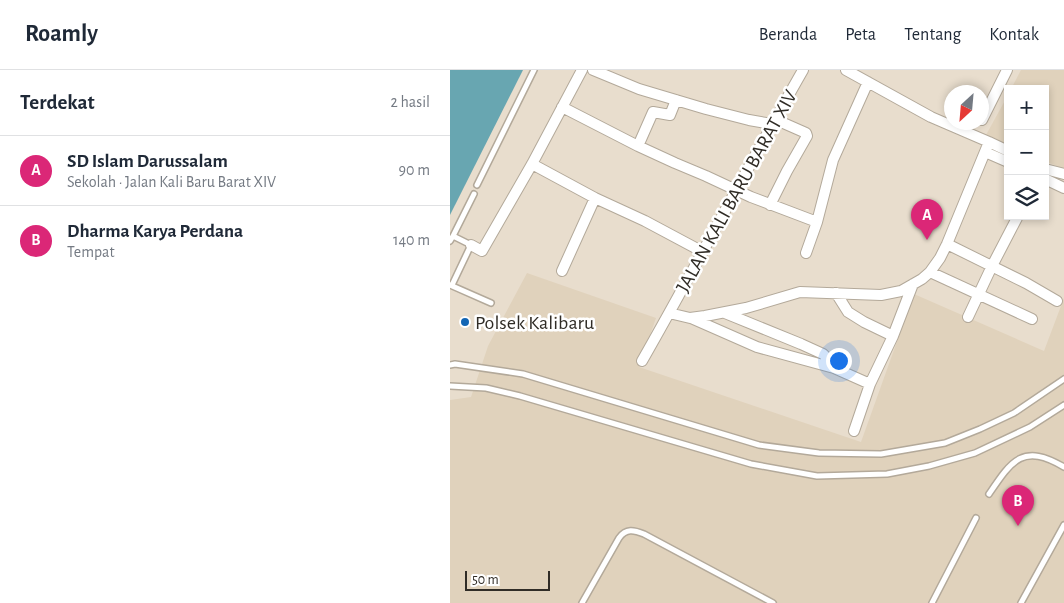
<!DOCTYPE html>
<html lang="id">
<meta charset="utf-8">
<style>
body{margin:0;font-family:"Alegreya Sans",sans-serif;background:#f6f6f7;color:#1f2937}
.controls{position:absolute;right:15px;top:15px;display:grid;overflow:hidden;border-radius:0px;box-shadow:0 2px 8px #0003}
.controls button{width:45px;height:45px;display:grid;place-items:center;padding:0;border:0;border-bottom:1px solid #e0e1e3;background:#fff;color:#1f2937;font:25px sans-serif}
.compass{position:absolute;left:494px;top:15px;width:45px;height:45px;border-radius:50%;background:#fff;box-shadow:0 2px 8px #0003;rotate:206deg}
.scale{position:absolute;left:15px;bottom:12px;width:85px;box-sizing:border-box;padding-left:5px;border:2px solid #302c26;border-top:0;font-size:14px;line-height:18px;white-space:nowrap;color:#302c26;-webkit-text-stroke:4px #fff;paint-order:stroke}
.you{position:absolute;left:388px;top:290px;width:18px;height:18px;margin:-12px;border:4px solid #fff;border-radius:50%;background:#1a73e8;box-shadow:0 0 0 8px #1a73e833}
.badge{display:grid;place-items:center;width:32px;height:32px;border-radius:50%;background:#db2777;color:#fff;font-size:16px;font-weight:700}
.pin{position:absolute;translate:-50% -41px;filter:drop-shadow(0 1px 2px #0008)}
.pin::after{content:'';position:absolute;top:26px;width:18px;height:15px;background:inherit;clip-path:polygon(0 0,100% 0,50% 100%)}
.list{margin:0;padding:0;list-style:none}
h2{display:flex;justify-content:space-between;align-items:center;height:65px;margin:0;padding:0 20px;font-size:21px}
h2 small{font-size:16px;font-weight:400;color:#747a83}
.list li{display:grid;grid-template-columns:32px 1fr auto;gap:15px;align-items:center;box-sizing:border-box;height:70px;padding:0 20px;border-top:1px solid #e0e1e3}
.list b{display:block;font-size:19px;white-space:nowrap}
.list p{margin:0;font-size:16px;white-space:nowrap;color:#747a83}
.list em{font-size:16px;font-style:normal;color:#747a83}
.icon{flex:none;width:28px;height:28px;fill:none;stroke:currentColor;stroke-width:2;stroke-linecap:round;stroke-linejoin:round}
.map{position:relative;flex:none;width:614px;height:533px;overflow:hidden}
header{display:flex;align-items:center;gap:30px;box-sizing:border-box;height:70px;padding:0 25px;background:#fff;border-bottom:1px solid #e0e1e3}
header strong{font-size:24px}
nav{display:flex;gap:28px;margin-inline-start:auto;font-size:18px}
main{display:flex}
aside{flex:1;background:#fff}
.map>svg:first-child{display:block}
.built{fill:#e0d2bc}
.water{fill:#68a6b1}
.lines{fill:none;stroke-linecap:round;stroke-linejoin:round}
.service-casing{stroke:#b3a99a;stroke-width:8}
.minor-casing{stroke:#b3a99a;stroke-width:12}
.service{stroke:#fff;stroke-width:5}
.minor{stroke:#fff;stroke-width:10}
.poi-dot{fill:#1265b4;stroke:#fff;stroke-width:2}
.labels{text-anchor:middle;stroke-width:5;stroke-linejoin:round;paint-order:stroke}
.street-label{font-size:20px;fill:#302c26;stroke:#fff}
.poi-label{font-size:20px;fill:#302c26;stroke:#fff;text-anchor:start}
</style>
<header>
<strong>Roamly</strong>
<nav><a>Beranda</a><a>Peta</a><a>Tentang</a><a>Kontak</a></nav>
</header>
<main>
<aside>
<h2>Terdekat<small>2 hasil</small></h2>
<ul class="list">
<li><span class="badge">A</span><div><b>SD Islam Darussalam</b><p>Sekolah · Jalan Kali Baru Barat XIV</p></div><em>90 m</em></li>
<li><span class="badge">B</span><div><b>Dharma Karya Perdana</b><p>Tempat</p></div><em>140 m</em></li>
</ul>
</aside>
<div class="map">
<svg width="614" height="533" viewBox="0 0 614 533">
<rect width="100%" height="100%" fill="#e8ddcd"/>
<path class="built" d="M571,0H614V99L595,91V19H561Z
M558,25V75L536,65Z
M77,203L206,248L189,297L411,372L464,224L594,281L614,228V533H0V330L21,327L38,276Z"/>
<path class="water" d="M0,0H73L0,145Z"/>
<g class="lines">
<defs>
<path id="service" d="M27,115L84,0
M3,166L24,124
M0,171L3,166L21,175L2,215
M0,215L41,233
M0,295L5,294L73,304L309,375L369,383L431,384L495,373L530,359L564,343L614,309
M0,316L36,318L70,326L301,394L367,406L437,404L479,396L525,383L580,357L614,335
M539,424C562,390 573,373 614,397
M132,533L169,468C176,458 184,460 194,464L323,533
M482,533L526,448
M571,533L614,455"/>
<path id="minor" d="M143,0L189,19L256,39L299,50L322,54L331,52L356,63L357,66L337,101L320,135
M396,0L481,47L539,72L558,81
M112,37L188,76L225,93L256,106L301,127L367,152
M532,50L557,0
M188,76L203,42L220,45L226,30
M535,82L558,92
M82,94L145,128L195,151L253,182
M595,99L614,104
M595,109L614,118
M497,174L576,213L607,231
M21,175L32,181L82,94L132,0
M356,183L367,152L383,90L418,12
M112,201L145,128
M480,202L582,249
M386,223L398,242L414,252L443,266
M219,243L240,248L255,246L296,238L350,222L431,225L451,221L472,209L480,202L490,188L497,174L539,72
M275,243L351,274L373,284L378,289L384,298
M518,247L542,196L568,146
M241,248L307,277L384,298L420,314
M192,291C247,195 298,96 353,0
M404,361L420,314L443,266L463,214"/>
</defs>
<use href="#service" class="service-casing"/>
<use href="#minor" class="minor-casing"/>
<use href="#service" class="service"/>
<use href="#minor" class="minor"/>
</g>
<circle class="poi-dot" cx="15" cy="252" r="5"/>
<g class="labels">
<g class="street-label">
<text transform="translate(286 121) rotate(-61)" y="7">JALAN KALI BARU BARAT XIV</text>
</g>
<g class="poi-label">
<text x="25" y="259">Polsek Kalibaru</text>
</g>
</g>
</svg>
<div class="controls">
<button>+</button>
<button>−</button>
<button><svg class="icon" aria-label="layers" viewBox="0 0 24 24"><path d="M12 4l9 5-9 5-9-5zM3 14l9 5 9-5"/></svg></button>
</div>
<svg class="compass" viewBox="-18 -18 36 36"><path d="M0-13l5 13h-10z" fill="#e53935"/><path d="M0 13l5-13h-10z" fill="#747a83"/></svg>
<div class="scale">50 m</div>
<div class="you"></div>
<div class="pin badge" style="left:477px;top:170px">A</div>
<div class="pin badge" style="left:568px;top:456px">B</div>
</div>
</main>
